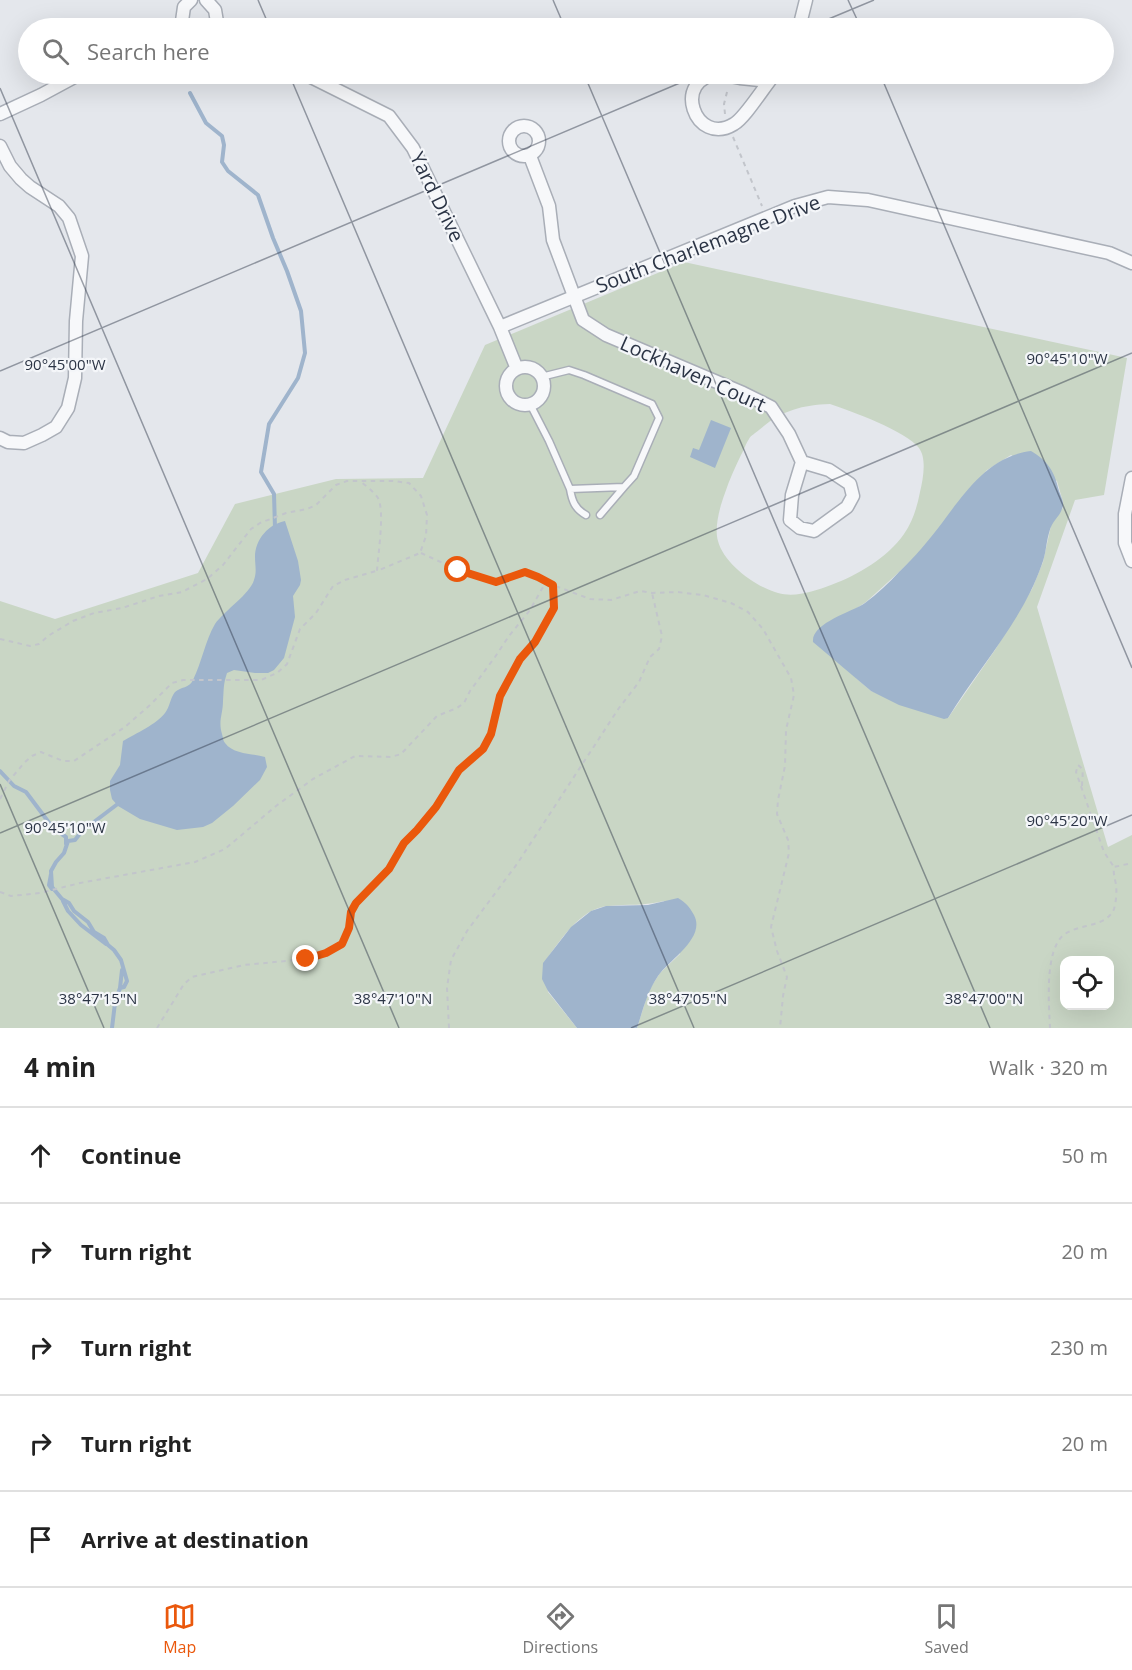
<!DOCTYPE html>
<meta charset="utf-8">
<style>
body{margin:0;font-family:"Open Sans",sans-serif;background:#f6f6f6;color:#222}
.controls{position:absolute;right:18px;bottom:18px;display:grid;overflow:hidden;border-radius:12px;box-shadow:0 6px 24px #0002}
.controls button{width:54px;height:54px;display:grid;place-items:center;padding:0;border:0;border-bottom:2px solid #e0e0e0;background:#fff;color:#222;font:30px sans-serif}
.stop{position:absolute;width:18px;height:18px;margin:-14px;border:4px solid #ea580c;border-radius:50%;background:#fff}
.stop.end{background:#ea580c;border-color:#fff;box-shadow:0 2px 6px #0008}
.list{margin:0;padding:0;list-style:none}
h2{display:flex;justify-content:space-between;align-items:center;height:78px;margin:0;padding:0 24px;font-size:26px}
h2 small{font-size:20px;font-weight:400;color:#767676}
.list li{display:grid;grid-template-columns:39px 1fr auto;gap:18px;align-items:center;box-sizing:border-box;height:96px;padding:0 24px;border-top:2px solid #e0e0e0}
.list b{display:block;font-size:22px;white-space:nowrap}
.list em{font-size:20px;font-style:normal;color:#767676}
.icon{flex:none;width:33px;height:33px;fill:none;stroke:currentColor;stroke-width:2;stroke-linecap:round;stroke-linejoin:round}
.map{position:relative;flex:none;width:1132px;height:1028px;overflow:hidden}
.search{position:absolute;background:#fff;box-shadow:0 6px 24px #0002;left:18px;right:18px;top:18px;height:66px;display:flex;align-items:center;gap:15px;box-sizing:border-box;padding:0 21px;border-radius:33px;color:#767676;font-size:22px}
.sheet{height:558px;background:#fff}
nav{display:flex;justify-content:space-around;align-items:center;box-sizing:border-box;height:84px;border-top:2px solid #e0e0e0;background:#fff;font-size:16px;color:#767676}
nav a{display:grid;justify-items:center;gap:3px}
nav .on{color:#ea580c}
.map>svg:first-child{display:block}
.green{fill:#c9d6c5;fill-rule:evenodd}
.water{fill:#9fb4cc}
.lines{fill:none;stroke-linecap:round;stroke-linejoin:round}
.stream{stroke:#9fb4cc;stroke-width:4}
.service-casing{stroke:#a9aeb7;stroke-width:9}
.minor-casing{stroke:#a9aeb7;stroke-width:15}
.path{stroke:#c2c5cb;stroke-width:2;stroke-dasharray:4.5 4.5;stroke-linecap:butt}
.service{stroke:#f7f8fa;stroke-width:6}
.minor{stroke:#f7f8fa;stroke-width:12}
.route{stroke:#ea580c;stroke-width:8}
.ticks{fill:none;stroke:#2b3445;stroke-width:1.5;stroke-opacity:0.45}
.labels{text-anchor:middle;stroke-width:4.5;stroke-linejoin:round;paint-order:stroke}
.street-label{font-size:20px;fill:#2b3445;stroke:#f4f6f9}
.ticks-label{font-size:15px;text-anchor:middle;fill:#2b3445;stroke:#f4f6f9;stroke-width:4.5;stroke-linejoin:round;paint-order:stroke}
</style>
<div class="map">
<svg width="1132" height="1028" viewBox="0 0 1132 1028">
<rect width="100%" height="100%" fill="#e4e7ec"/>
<path class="green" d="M684,262L1127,358L1104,495L1075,500L1037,607L1108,847L1132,835V1028H637L649,990L660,973L680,954L664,901C645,906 627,904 608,906C580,908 559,942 544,963L548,992L577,1028H0V601L55,619L198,573L235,504L336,479L423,478L485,345ZM830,404C851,411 906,431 919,448C927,459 923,479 920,492C917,507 913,521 904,534C887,558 858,575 831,585C815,591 795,598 778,593C756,587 724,564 718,541C714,528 720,506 725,493C729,480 735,468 741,455C744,450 746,443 749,439C751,435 756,433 759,430C781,411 801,405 830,404ZM1011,455L1057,481L1063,502V508L1052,521L1043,562L1032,589L995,650L948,718L871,691L856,678L851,612L866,602L898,573L920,552L987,470ZM1064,960H1110V1005H1064Z"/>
<path class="water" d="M711,420L731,428L715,468L690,457L693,448L699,450Z
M1031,451C1049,462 1054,471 1059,491C1061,497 1065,503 1062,509C1059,518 1052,520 1049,533C1046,543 1046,554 1042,564C1022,622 979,667 948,718L944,719L899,705L871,691L813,642C811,623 852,612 865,603C877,594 889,583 899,572C915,557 928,541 942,523C965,492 989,456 1031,451Z
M285,521L298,561L301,580L300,585L293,596L295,617L284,658L274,670L268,673H255L234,670L227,673C223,685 224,689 223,701C223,714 218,721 222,734C223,737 223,741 225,743C234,755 252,753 265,757L267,767L260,780L233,806L212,823L203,827L177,830L140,819L118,806L112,799L110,790V781L120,765L123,741C135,734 157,724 165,713C170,707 170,698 175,692C180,687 190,688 193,680C202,662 205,641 215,624C225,610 250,594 254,580C257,572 255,565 255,557C255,539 269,524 285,521Z
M678,898C686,903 689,906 694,915C706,938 670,959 658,976C647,992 643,1010 637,1028H577L548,991L542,979L543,963L571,927L591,911L606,906L648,905Z"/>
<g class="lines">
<path class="stream" d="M190,93L206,123L222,136L224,145L222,162L228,171L258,195L273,238L287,271L301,311L305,353L298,378L269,424L261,472L274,494L275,528
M0,771L14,786L26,792L53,828L66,837V844
M119,803L82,831L75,840L68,841L64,853L56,862L51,871L52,887L62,899L69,903L74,911L88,922L94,932L104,938L108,945L114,950L121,960L127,981L124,987L120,988
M51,874L49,885L52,889
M63,901L68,911L81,925L106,944
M112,1028L115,1003L120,988L122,970"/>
<defs>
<path id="service" d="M530,404L549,441L570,489L624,487L634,476L659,418L652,404L584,375L569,370L541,377
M570,489C572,501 575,509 586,515
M600,515L624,487"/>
<path id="minor" d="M206,0L215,10L218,28
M181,28L184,7L191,0
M797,28L801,20L806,0
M305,74L389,116L413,148L500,327L517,369
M720,74C670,77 695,148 734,124C745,118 765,85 775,74
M720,74L740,78L769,81
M0,114L41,95L80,74
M509 141a15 15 0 1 1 30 0a15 15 0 1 1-30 0Z
M0,146L10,166L21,179L30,187L59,206L69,218L82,256L76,321L75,378L68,408L56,427L42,435L24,443L8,442L0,438
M530,156L549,206L553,240L583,320L606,335L743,393L771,407L789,434L802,462L792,495L790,520L800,528L814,531L847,507L853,496L850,484L829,470L802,462
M500,327L795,206L828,197L868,200L1109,253L1132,263
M506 386a19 19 0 1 1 38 0a19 19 0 1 1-38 0Z
M1132,478L1125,514V543L1132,561"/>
</defs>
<use href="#service" class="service-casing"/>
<use href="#minor" class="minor-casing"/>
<path class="path" d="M725,114L724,104L728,88
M733,137L762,206
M421,553L458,570L496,582L525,572L538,577L551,586
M0,639L30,646L39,644L48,636L73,621L94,613L122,608L159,596L182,592L207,579L223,565L251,529L260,523L286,513L307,509L316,505L336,485L347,481H393L409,483L421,496L427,515L426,536L420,553L377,571C378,554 385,511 378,498C373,491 366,486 360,481
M1082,786C1082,778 1085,769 1078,765L1076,772L1104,852L1114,867
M0,799L9,781L24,763L32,756L41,752L63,761H74L125,727L150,705L172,683L183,680H261L277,673L287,664L300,629L316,613L333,586L345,580L376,571
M0,892L11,896L40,893L80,883L195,862L225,849L276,806L313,779L355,756L391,757L401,754L437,716L457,708L464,703L470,691L495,657L509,636L530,610L543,587L553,585
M157,1028L184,984L192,977L244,965L306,959L326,953L342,944L349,928L351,912L356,903L389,869L404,843L417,830L436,807L459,770L483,749L491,734L500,696L520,659L535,642L554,608L553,585L590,599L611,600L640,591L652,593L677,592L703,595L731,603L748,612L763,629L791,678L794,695L786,730L785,766L778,800L777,814L788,840L789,853L771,927L777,951L787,977L783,996L780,1028
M449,1028L447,988L451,960L467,931L517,864L619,708L639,682L650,657L659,649L662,636L652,593
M1050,1028C1049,1005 1044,948 1065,934C1079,924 1107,927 1114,909C1116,902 1117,892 1116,885C1115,878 1113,874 1114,867L1132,863"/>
<use href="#service" class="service"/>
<use href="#minor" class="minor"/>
</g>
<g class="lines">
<path class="route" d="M306,959L326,953L342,944L349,928L351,912L356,903L389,869L404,843L417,830L436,807L459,770L483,749L491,734L500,696L520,659L535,642L554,608L553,585L538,577L525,572L496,582L458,570"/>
</g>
<path class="ticks" d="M258,0L270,28M553,0L565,28M848,0L861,28M807,28L874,0M289,74L694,1028M584,74L990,1028M880,74L1132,668M0,88L399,1028M0,371L701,74M0,784L104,1028M0,833L1132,353M631,1028L1132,815"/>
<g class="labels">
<g class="street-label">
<text transform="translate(437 197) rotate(64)" y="7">Yard Drive</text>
<text transform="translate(708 244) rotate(-21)" y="7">South Charlemagne Drive</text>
<text transform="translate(693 374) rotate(24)" y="7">Lockhaven Court</text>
</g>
</g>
<g class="ticks-label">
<text x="1067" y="364">90°45'10"W</text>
<text x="65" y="370">90°45'00"W</text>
<text x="1067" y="826">90°45'20"W</text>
<text x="65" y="833">90°45'10"W</text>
<text x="98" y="1004">38°47'15"N</text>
<text x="393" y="1004">38°47'10"N</text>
<text x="688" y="1004">38°47'05"N</text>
<text x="984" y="1004">38°47'00"N</text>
</g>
</svg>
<div class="controls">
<button><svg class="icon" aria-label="locate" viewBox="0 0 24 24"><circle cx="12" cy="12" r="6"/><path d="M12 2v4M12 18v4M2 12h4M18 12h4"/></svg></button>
</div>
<div class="stop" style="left:458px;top:570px"></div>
<div class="stop end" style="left:306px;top:959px"></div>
<div class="search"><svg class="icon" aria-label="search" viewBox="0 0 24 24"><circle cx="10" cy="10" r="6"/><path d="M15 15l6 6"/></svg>Search here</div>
</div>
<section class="sheet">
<h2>4 min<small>Walk · 320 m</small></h2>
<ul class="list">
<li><svg class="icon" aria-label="ahead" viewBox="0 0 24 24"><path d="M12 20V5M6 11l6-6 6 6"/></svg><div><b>Continue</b></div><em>50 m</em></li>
<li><svg class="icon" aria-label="right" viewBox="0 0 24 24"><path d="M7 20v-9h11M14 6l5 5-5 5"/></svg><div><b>Turn right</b></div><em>20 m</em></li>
<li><svg class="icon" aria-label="right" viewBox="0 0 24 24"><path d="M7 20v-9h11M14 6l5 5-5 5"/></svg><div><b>Turn right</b></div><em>230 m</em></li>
<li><svg class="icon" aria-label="right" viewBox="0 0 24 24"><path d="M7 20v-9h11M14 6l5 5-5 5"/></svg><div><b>Turn right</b></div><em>20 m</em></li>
<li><svg class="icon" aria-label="arrive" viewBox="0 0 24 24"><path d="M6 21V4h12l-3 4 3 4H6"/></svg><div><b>Arrive at destination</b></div></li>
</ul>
</section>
<nav>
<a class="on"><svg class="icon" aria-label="map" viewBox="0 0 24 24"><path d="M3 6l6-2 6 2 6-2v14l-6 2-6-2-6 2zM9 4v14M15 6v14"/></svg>Map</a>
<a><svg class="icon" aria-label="directions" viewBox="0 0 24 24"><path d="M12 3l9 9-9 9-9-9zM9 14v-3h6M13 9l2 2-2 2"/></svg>Directions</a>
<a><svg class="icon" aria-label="saved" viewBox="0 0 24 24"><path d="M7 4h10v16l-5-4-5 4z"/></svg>Saved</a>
</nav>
